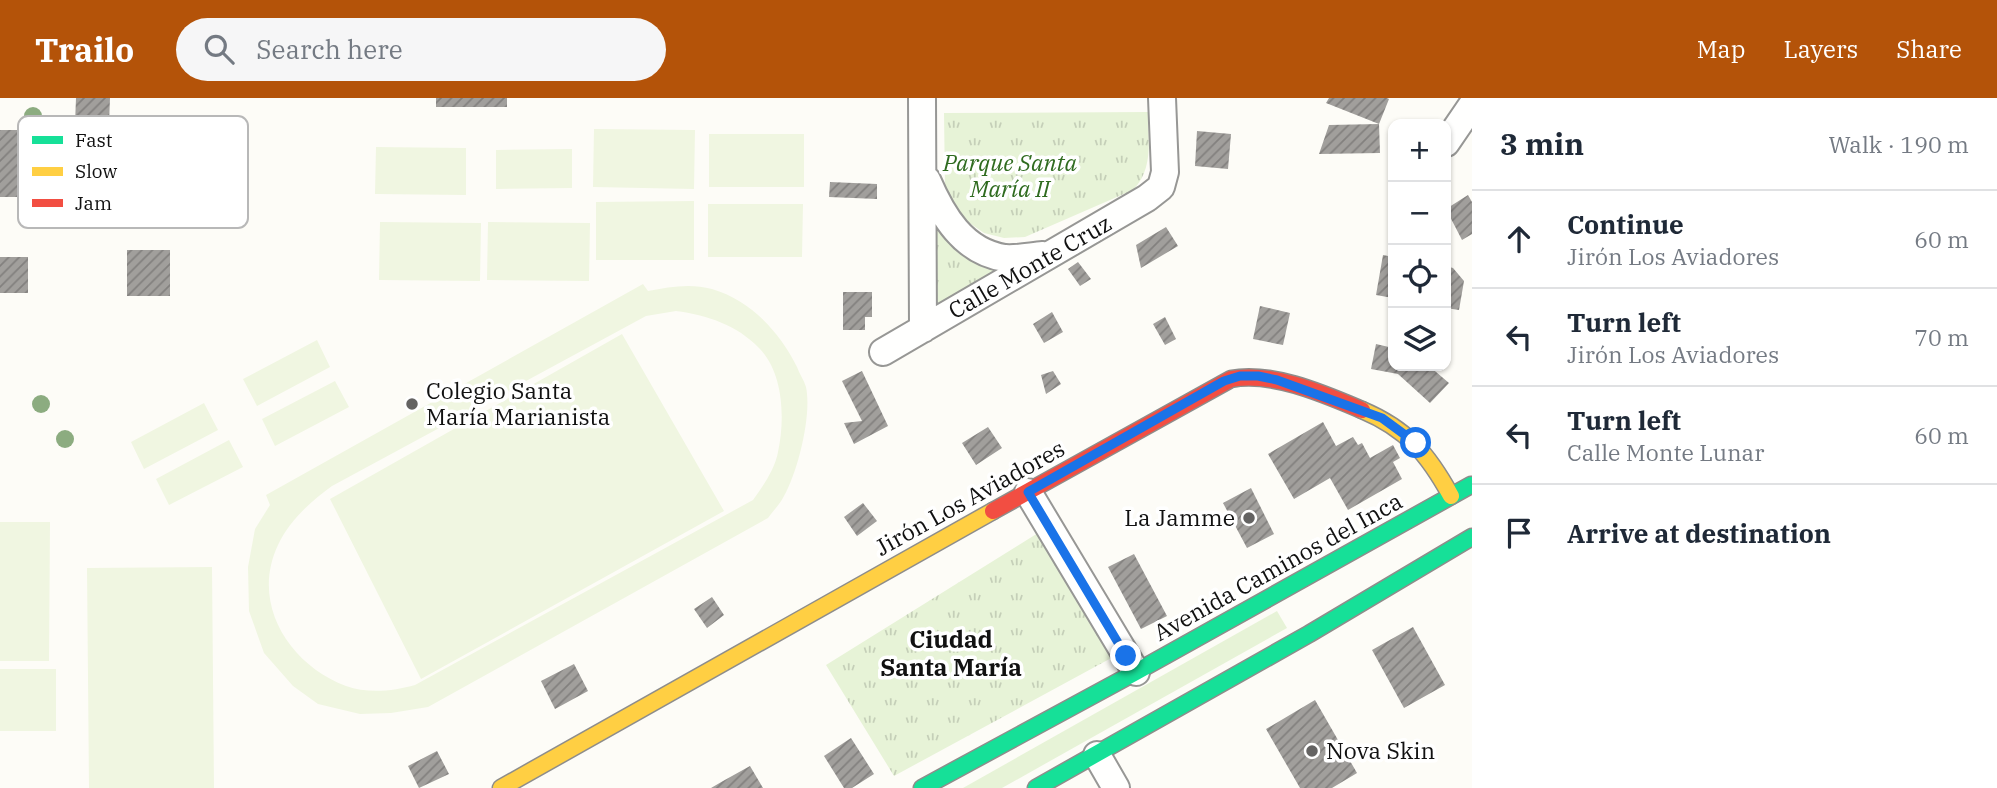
<!DOCTYPE html>
<meta charset="utf-8">
<style>
body{margin:0;font-family:"IBM Plex Serif",serif;background:#f6f6f7;color:#1f2937}
.controls{position:absolute;right:21px;top:21px;display:grid;overflow:hidden;border-radius:14px;box-shadow:0 2px 5px #0004}
.controls button{width:63px;height:63px;display:grid;place-items:center;padding:0;border:0;border-bottom:2px solid #e0e1e3;background:#fff;color:#1f2937;font:35px sans-serif}
.stop{position:absolute;width:21px;height:21px;margin:-16px;border:5px solid #1a73e8;border-radius:50%;background:#fff}
.stop.end{background:#1a73e8;border-color:#fff;box-shadow:0 2px 7px #0008}
.list{margin:0;padding:0;list-style:none}
h2{display:flex;justify-content:space-between;align-items:center;height:91px;margin:0;padding:0 28px;font-size:30px}
h2 small{font-size:23px;font-weight:400;color:#747a83}
.list li{display:grid;grid-template-columns:46px 1fr auto;gap:21px;align-items:center;box-sizing:border-box;height:98px;padding:0 28px;border-top:2px solid #e0e1e3}
.list b{display:block;font-size:26px;white-space:nowrap}
.list p{margin:0;font-size:23px;white-space:nowrap;color:#747a83}
.list em{font-size:23px;font-style:normal;color:#747a83}
.icon{flex:none;width:38px;height:38px;fill:none;stroke:currentColor;stroke-width:2;stroke-linecap:round;stroke-linejoin:round}
.map{position:relative;flex:none;width:1472px;height:690px;overflow:hidden}
header{display:flex;align-items:center;gap:42px;box-sizing:border-box;height:98px;padding:0 35px;background:#b45309;color:#fff}
header strong{font-size:33px}
nav{display:flex;gap:38px;margin-inline-start:auto;font-size:24px}
.search{width:490px;height:63px;background:#f6f6f7;display:flex;align-items:center;gap:18px;box-sizing:border-box;padding:0 24px;border-radius:38px;color:#747a83;font-size:26px}
main{display:flex}
aside{flex:1;background:#fff}
.map>svg:first-child{display:block}
.grass{fill:#e7f3d7}
.park{fill:url(#park-tufts)}
.pitch{fill:#f0f6e1;fill-rule:evenodd}
.building{fill:url(#building-hatch)}
.lines{fill:none;stroke-linecap:round;stroke-linejoin:round}
.street-casing{stroke:#979795;stroke-width:30}
.fast-casing{stroke:#8e8d8b;stroke-width:19}
.slow-casing{stroke:#8e8d8b;stroke-width:19}
.jam-casing{stroke:#8e8d8b;stroke-width:19}
.street{stroke:#fffffe;stroke-width:26}
.fast{stroke:#16e098;stroke-width:16}
.slow{stroke:#ffcf43;stroke-width:16}
.jam{stroke:#f24e42;stroke-width:16}
.tree{fill:#8cac80}
.route{stroke:#1a73e8;stroke-width:9}
.poi-dot{fill:#646362;stroke:#fff;stroke-width:2.5}
.labels{text-anchor:middle;stroke-width:7;stroke-linejoin:round;paint-order:stroke}
.park-label{font-size:23px;font-style:italic;fill:#2f6b1f;stroke:#fff}
.street-label{font-size:23px;fill:#111;stroke:#fff}
.poi-label{font-size:23px;fill:#111;stroke:#fff;text-anchor:start}
.neighbourhood-label{font-size:24px;font-weight:bold;fill:#111;stroke:#fff}
.key{fill:#fff;stroke:#b8b8b8;stroke-width:2}
.key-label{font-size:19px;fill:#111}
</style>
<header>
<strong>Trailo</strong>
<div class="search"><svg class="icon" aria-label="search" viewBox="0 0 24 24"><circle cx="10" cy="10" r="6"/><path d="M15 15l6 6"/></svg>Search here</div>
<nav><a>Map</a><a>Layers</a><a>Share</a></nav>
</header>
<main>
<div class="map">
<svg width="1472" height="690" viewBox="0 0 1472 690">
<defs>
<pattern id="park-tufts" width="24" height="20" patternUnits="userSpaceOnUse" patternTransform="scale(1.75)"><rect width="24" height="20" fill="#e7f3d7"/><path d="M3 7l-1-3M5 7V3M7 7l1-3M15 17l-1-3M17 17v-4M19 17l1-3" fill="none" stroke="#c5cfb8"/></pattern>
<pattern id="building-hatch" width="6" height="6" patternUnits="userSpaceOnUse" patternTransform="scale(1.75)"><rect width="6" height="6" fill="#a19f9c"/><path d="M-1 1l2-2M0 6l6-6M5 7l2-2" fill="none" stroke="#82807e"/></pattern>
</defs>
<rect width="100%" height="100%" fill="#fdfcf7"/>
<path class="grass" d="M1277,513L1287,530L1002,690H963Z"/>
<path class="park" d="M1148,14C1148,43 1154,70 1133,92L1025,139L1004,140L984,135L968,124L955,108L945,89L944,15Z
M928,109C956,159 958,166 1016,167L930,213Z
M1038,435L1115,558L894,678L826,567Z"/>
<path class="pitch" d="M594,31L695,32L694,91L593,89Z
M709,36H804V89H709Z
M376,49L466,50V97L375,96Z
M572,51V90L496,91V52Z
M694,103V162H596V104Z
M708,106H803L802,159H708Z
M380,124L481,125L480,183L379,182Z
M488,124L590,125L589,183L487,182Z
M643,186L648,193C669,189 690,185 712,191C750,202 780,234 797,269C799,275 804,282 806,289C812,317 798,373 784,398C780,406 773,413 768,420L428,609L391,615L360,616L318,606L293,588L264,555L249,513L248,469L255,431L270,407L266,397ZM676,213C707,217 737,227 759,250C784,275 785,322 778,354C775,371 763,388 753,402L415,587C394,593 368,596 346,588C290,567 250,506 278,447C289,423 311,403 332,388L646,218Z
M622,236L724,413L421,581L330,401Z
M317,242L330,269L257,308L243,281Z
M335,283L349,309L275,348L262,321Z
M204,305L218,332L144,371L131,344Z
M229,342L243,369L169,407L156,381Z
M0,424H50L49,563H0Z
M212,469L214,690H89L87,470Z
M0,571H56V633H0Z"/>
<path class="building" d="M76,0H110L109,26H75Z
M436,0H507V9H436Z
M1329,0H1387L1389,1L1379,26L1326,5Z
M1379,26L1380,55L1319,56L1329,27Z
M0,32H19L18,99H0Z
M1197,33L1231,36L1228,71L1195,68Z
M830,84L877,86V101L829,99Z
M1468,97L1472,104V136L1462,142L1446,111Z
M1166,129L1178,148L1141,170L1136,147Z
M127,152H170V198H127Z
M1383,157L1393,159V200L1376,197Z
M0,159H28V195H0Z
M1078,164L1091,181L1080,188L1068,171Z
M1446,168L1453,170L1464,183L1459,212L1446,210Z
M843,194H872V219H865V232H843Z
M1260,208L1290,215L1283,247L1253,241Z
M1052,214L1063,234L1044,245L1033,226Z
M1165,219L1176,241L1165,247L1153,226Z
M1376,246L1393,250V268H1429L1449,285L1430,305L1398,276L1371,271Z
M862,273L888,328L854,346L844,325L862,323L842,283Z
M1053,273L1061,286L1046,296L1041,277Z
M1323,324L1336,348L1353,339L1358,347L1362,345L1370,360L1393,347L1400,360L1393,364L1402,381L1348,412L1330,380L1294,401L1268,356Z
M988,329L1002,350L976,367L962,345Z
M1251,390L1274,436L1247,450L1223,405Z
M863,405L877,423L857,438L844,419Z
M1134,456L1167,518L1141,531L1108,469Z
M712,499L724,517L707,530L694,511Z
M1413,529L1445,587L1404,610L1372,552Z
M574,566L588,593L555,611L541,583Z
M1315,602L1357,675L1332,690H1300L1266,631Z
M851,640L874,676L852,690H844L824,658Z
M437,653L449,676L419,690L408,668Z
M750,668L763,690H711L723,683Z"/>
<g class="lines">
<defs>
<path id="street" d="M922,0L923,231
M1446,45L1472,7
M927,82C942,117 963,154 1005,160C1017,161 1031,158 1043,157
M883,254L1147,100L1161,89L1165,74L1162,0
M1028,394L1136,574
M1097,657L1116,690"/>
<path id="fast" d="M922,690L1136,574L1471,387
M1036,690L1309,536L1472,439"/>
<path id="slow" d="M1362,312C1407,331 1428,356 1451,398
M501,690L993,413"/>
<path id="jam" d="M993,413L1231,281C1272,273 1324,296 1362,312"/>
</defs>
<use href="#street" class="street-casing"/>
<use href="#fast" class="fast-casing"/>
<use href="#slow" class="slow-casing"/>
<use href="#jam" class="jam-casing"/>
<use href="#street" class="street"/>
<use href="#fast" class="fast"/>
<use href="#slow" class="slow"/>
<use href="#jam" class="jam"/>
</g>
<g class="tree">
<circle cx="33" cy="18" r="9"/>
<circle cx="41" cy="306" r="9"/>
<circle cx="65" cy="341" r="9"/>
</g>
<g class="lines">
<path class="route" d="M1126,558L1028,394L1224,283L1240,278H1258L1277,282L1382,320L1416,345"/>
</g>
<g class="poi-dot">
<circle cx="412" cy="306" r="7"/>
<circle cx="1249" cy="420" r="7"/>
<circle cx="1312" cy="653" r="7"/>
</g>
<g class="labels">
<g class="park-label">
<text x="1010" y="73">Parque Santa<tspan x="1010" dy="26">María II</tspan></text>
</g>
<g class="street-label">
<text transform="translate(1030 169) rotate(-30)" y="8">Calle Monte Cruz</text>
<text transform="translate(970 400) rotate(-29)" y="8">Jirón Los Aviadores</text>
<text transform="translate(1278 469) rotate(-29)" y="8">Avenida Caminos del Inca</text>
</g>
<g class="poi-label">
<text x="426" y="301">Colegio Santa<tspan x="426" dy="26">María Marianista</tspan></text>
<text x="1235" y="428" text-anchor="end">La Jamme</text>
<text x="1326" y="661">Nova Skin</text>
</g>
<g class="neighbourhood-label">
<text x="951" y="550">Ciudad<tspan x="951" dy="28">Santa María</tspan></text>
</g>
</g>
<rect x="18" y="18" width="230" height="112" rx="10" class="key"/>
<rect x="32" y="38" width="31" height="8" fill="#16e098"/>
<rect x="32" y="69" width="31" height="9" fill="#ffcf43"/>
<rect x="32" y="101" width="31" height="8" fill="#f24e42"/>
<g class="key-label">
<text x="75" y="49">Fast</text>
<text x="75" y="80">Slow</text>
<text x="75" y="112">Jam</text>
</g>
</svg>
<div class="controls">
<button>+</button>
<button>−</button>
<button><svg class="icon" aria-label="locate" viewBox="0 0 24 24"><circle cx="12" cy="12" r="6"/><path d="M12 2v4M12 18v4M2 12h4M18 12h4"/></svg></button>
<button><svg class="icon" aria-label="layers" viewBox="0 0 24 24"><path d="M12 4l9 5-9 5-9-5zM3 14l9 5 9-5"/></svg></button>
</div>
<div class="stop" style="left:1416px;top:345px"></div>
<div class="stop end" style="left:1126px;top:558px"></div>
</div>
<aside>
<h2>3 min<small>Walk · 190 m</small></h2>
<ul class="list">
<li><svg class="icon" aria-label="ahead" viewBox="0 0 24 24"><path d="M12 20V5M6 11l6-6 6 6"/></svg><div><b>Continue</b><p>Jirón Los Aviadores</p></div><em>60 m</em></li>
<li><svg class="icon" aria-label="left" viewBox="0 0 24 24"><path d="M17 20v-9H6M10 6l-5 5 5 5"/></svg><div><b>Turn left</b><p>Jirón Los Aviadores</p></div><em>70 m</em></li>
<li><svg class="icon" aria-label="left" viewBox="0 0 24 24"><path d="M17 20v-9H6M10 6l-5 5 5 5"/></svg><div><b>Turn left</b><p>Calle Monte Lunar</p></div><em>60 m</em></li>
<li><svg class="icon" aria-label="arrive" viewBox="0 0 24 24"><path d="M6 21V4h12l-3 4 3 4H6"/></svg><div><b>Arrive at destination</b></div></li>
</ul>
</aside>
</main>
